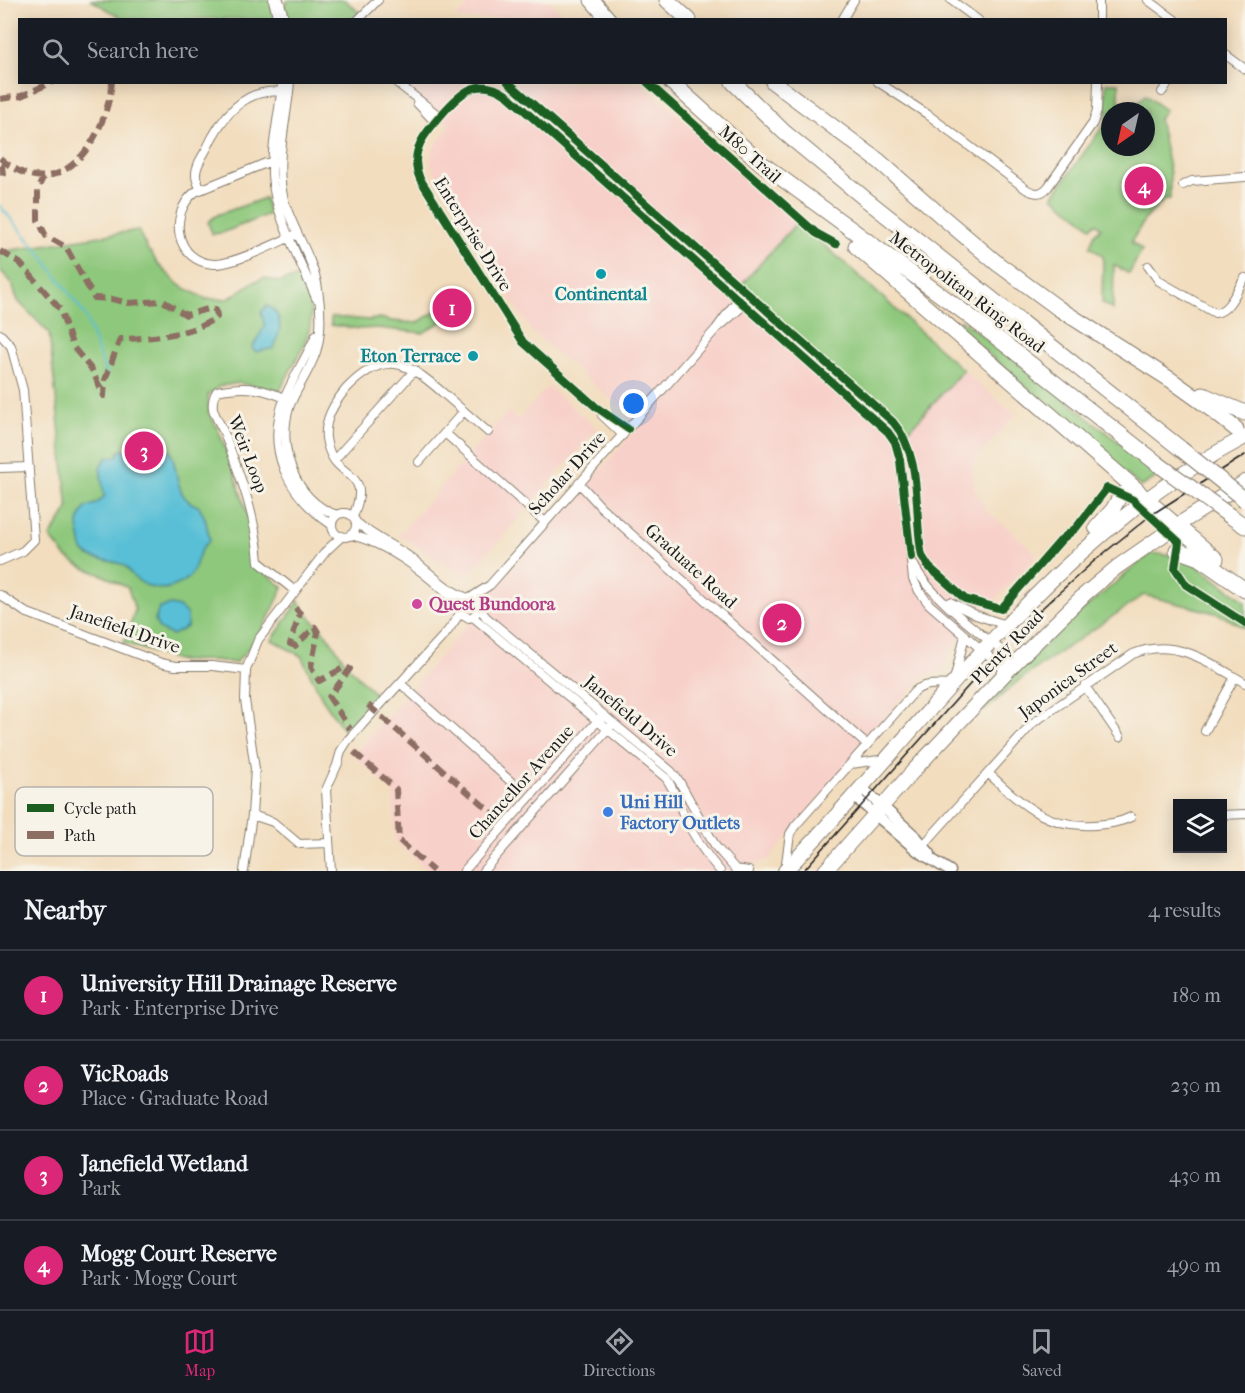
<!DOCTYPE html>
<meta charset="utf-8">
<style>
body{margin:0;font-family:"IM FELL French Canon",serif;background:#242831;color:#f1f3f6}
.controls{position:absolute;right:18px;bottom:18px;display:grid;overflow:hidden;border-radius:0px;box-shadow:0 3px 15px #0003}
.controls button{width:54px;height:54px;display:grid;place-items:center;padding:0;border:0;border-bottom:2px solid #363941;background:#171b24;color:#f1f3f6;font:30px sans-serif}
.compass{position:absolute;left:1101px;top:102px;width:54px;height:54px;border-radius:50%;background:#171b24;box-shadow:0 3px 15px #0003;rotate:214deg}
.you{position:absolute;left:634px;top:404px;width:21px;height:21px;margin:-15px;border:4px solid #fff;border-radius:50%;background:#1a73e8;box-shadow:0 0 0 9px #1a73e833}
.badge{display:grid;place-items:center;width:39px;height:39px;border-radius:50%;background:#db2777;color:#fff;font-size:20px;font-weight:700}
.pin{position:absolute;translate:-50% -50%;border:3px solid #fff;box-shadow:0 2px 6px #0006}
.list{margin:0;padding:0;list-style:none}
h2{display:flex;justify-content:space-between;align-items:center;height:78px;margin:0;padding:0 24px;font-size:26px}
h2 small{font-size:20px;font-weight:400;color:#9ea1a6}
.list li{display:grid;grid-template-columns:39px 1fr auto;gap:18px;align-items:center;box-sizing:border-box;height:90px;padding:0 24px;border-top:2px solid #363941}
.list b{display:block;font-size:22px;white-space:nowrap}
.list p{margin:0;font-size:20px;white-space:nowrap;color:#9ea1a6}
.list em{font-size:20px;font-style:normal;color:#9ea1a6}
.icon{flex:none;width:33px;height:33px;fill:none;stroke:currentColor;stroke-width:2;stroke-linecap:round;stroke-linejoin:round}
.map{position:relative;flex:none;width:1245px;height:871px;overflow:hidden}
.search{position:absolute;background:#171b24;box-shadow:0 3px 15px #0003;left:18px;right:18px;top:18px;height:66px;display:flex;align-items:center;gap:15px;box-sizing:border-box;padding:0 21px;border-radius:0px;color:#9ea1a6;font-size:22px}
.sheet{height:438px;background:#171b24}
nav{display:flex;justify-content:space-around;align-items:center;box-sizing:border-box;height:84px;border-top:2px solid #363941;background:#171b24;font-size:16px;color:#9ea1a6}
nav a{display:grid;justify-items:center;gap:3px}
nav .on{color:#db2777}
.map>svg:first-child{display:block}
.built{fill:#f7d0c9}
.green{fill:#8ec87c;stroke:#55724c;stroke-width:1.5;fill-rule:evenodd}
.water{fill:#59bfd6;stroke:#3a6e79;stroke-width:1.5}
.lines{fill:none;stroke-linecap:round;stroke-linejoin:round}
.stream{stroke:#59bfd6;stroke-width:2}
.minor-casing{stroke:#877c6d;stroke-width:10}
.tertiary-casing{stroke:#877c6d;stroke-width:13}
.trunk-casing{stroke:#877c6d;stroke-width:16}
.motorway-casing{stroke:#877c6d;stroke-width:17}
.minor{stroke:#fff;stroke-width:8}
.tertiary{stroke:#fff;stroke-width:10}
.trunk{stroke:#fff;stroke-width:14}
.motorway{stroke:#fff;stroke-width:15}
.tram{stroke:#1c1c1c;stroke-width:1.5}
.motorway-bridge-casing{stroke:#877c6d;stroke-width:17;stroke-linecap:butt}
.motorway-bridge{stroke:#fff;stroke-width:15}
.quiet{stroke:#8d6e63;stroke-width:6;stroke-dasharray:12 6;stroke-linecap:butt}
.cycleway-casing{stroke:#f7f3e8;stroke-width:11}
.cycleway{stroke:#1b5e20;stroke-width:8}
.culture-dot{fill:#0f9aa8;stroke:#f7f3e8;stroke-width:2}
.hotel-dot{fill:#d1479c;stroke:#f7f3e8;stroke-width:2}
.shop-dot{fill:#3f7fe0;stroke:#f7f3e8;stroke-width:2}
.labels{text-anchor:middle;stroke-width:6;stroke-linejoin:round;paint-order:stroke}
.street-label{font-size:18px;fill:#1c1c1c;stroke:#f7f3e8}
.culture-label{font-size:18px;font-weight:bold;fill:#0d838f;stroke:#f7f3e8}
.hotel-label{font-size:18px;font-weight:bold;fill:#b23c85;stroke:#f7f3e8;text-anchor:start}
.shop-label{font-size:18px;font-weight:bold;fill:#366cbe;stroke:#f7f3e8;text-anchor:start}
.key{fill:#f7f3e8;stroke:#b5b2ab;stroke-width:1.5}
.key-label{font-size:16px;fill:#1c1c1c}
</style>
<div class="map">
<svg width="1245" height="871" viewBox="0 0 1245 871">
<rect width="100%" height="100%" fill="#f7f3e8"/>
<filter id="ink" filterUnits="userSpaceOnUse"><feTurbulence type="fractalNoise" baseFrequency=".0167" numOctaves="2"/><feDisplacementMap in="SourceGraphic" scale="12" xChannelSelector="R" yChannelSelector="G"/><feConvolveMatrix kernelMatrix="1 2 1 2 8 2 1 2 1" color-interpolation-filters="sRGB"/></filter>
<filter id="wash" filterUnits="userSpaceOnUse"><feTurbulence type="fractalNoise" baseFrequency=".008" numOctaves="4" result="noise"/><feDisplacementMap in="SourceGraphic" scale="24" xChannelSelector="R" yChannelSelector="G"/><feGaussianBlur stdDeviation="1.35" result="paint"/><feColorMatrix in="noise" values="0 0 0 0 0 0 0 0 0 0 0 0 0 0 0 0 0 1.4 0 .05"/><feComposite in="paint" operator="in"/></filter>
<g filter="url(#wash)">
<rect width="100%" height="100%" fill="#f2ddbe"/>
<path class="built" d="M473,0H548L570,19H456Z
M401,83H641L798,221L737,290L888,424L899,438L905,435L963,370L1015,415L975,461L972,469L974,489L984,504L982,506L1037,554L950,649L942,673L925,675L856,749L857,751L770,858L757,864L750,862L741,871H429L396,842L393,791L353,755L477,614L493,594V590L574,501L640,424L531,331L433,170L431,163L432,150L450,125Z
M548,386L597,429L466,578L399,535L508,411L518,420Z"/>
<path class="green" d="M91,0H270L275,19H123Z
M289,0H345L360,13L354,19H287L284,4Z
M1106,83H1119V103L1139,102L1145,95L1165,110L1159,119L1170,173V199H1165L1145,219L1131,242L1142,250L1129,274L1114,265L1113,310L1102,303L1103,256L1090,247L1094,235L1101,228L1096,223L1091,227L1053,196L1106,122ZM1110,111H1146V147H1110Z
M265,198L269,214L222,233L212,234L208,222L217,215Z
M798,221L963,370L905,435L900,438L888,424L737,290Z
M138,230L149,252H151L157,263L179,285L206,299H228L252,283L264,278L278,282L299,277C327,326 300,347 280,391L239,383L220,386L208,395L209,413L218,429L234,472L254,535L252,562L283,587C271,615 258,642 235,663L214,660L180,661L124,643L135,610L128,588L107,577L82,567L66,557L50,537L68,509L49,333L18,301L11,282L0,270V252Z
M471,289L477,300L423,333L376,328L360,329L331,325V317L370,320L380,318L392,321L417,323Z
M961,320L1031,372L1160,475L1141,487L956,326Z
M1151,553L1185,557L1245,601V628L1219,614L1144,595L1018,681L984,711L981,708L1065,625Z
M299,601L305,612L327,635L348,666L375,694L345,732L322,698L301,656L272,640Z"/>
<path class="water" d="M267,306C286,315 280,333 274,348L256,352L252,348L265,326L261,312Z
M146,438C150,439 157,439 160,441C185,456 167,498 199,506L205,518L210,540C189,558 205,575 172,587C158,592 144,586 134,577C131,574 128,569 125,566C114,558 91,563 83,550C81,546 81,541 80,536C76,523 78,519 86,507L96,504L104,497L100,467L106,458L117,457L119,451L134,447Z
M171,605L179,607L187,614V627L172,635L160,630L155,621L159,608Z"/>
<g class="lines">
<path class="stream" d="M0,206L41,254L85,315L107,376"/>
</g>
</g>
<g filter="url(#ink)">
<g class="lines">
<defs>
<path id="minor" d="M273,0L278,20
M279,0L285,20
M951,0L978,20
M1148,0L1175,20
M358,20L378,0
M842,20L854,0
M1099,20V0
M1226,55L1245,69
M282,82C280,113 271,144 272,175C274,214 301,262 316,298
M290,82C287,121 274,161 284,200C292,229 314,259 318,289C321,308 322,334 316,352C310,371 297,387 290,405C276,446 294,501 337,515
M396,82L439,116
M878,82L927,114L1026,189C1035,194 1041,195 1048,187L1093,123L1097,110L1098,82
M1162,92L1169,82
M417,103L435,122
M280,163H266L195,192C168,214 175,262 214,264C233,265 279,242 297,234
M1183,185L1192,181L1245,177
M200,189C199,185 196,180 196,176C195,167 202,157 206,150C220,119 244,87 282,92
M1148,266L1159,281L1215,313C1230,311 1237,289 1245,278
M720,326L744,305
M0,334L11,346L23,390L34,540L23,551L0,561
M316,335C307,356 294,376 285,397C264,450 288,495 332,525
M292,401C263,388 247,385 217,391C213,397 212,402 213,409C216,419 223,428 226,438C242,481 256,517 259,562L295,591
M602,415L623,435
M628,429L596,407L523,342L420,179C408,152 425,133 442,114C461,92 479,75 508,96L888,432L895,442L900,460L913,579L919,591L929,604L1007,672
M445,433L545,522
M334,460L415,370
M419,462L464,411
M0,468L29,467
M579,483L601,507L867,745
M332 525a12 12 0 1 1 24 0a12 12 0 1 1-24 0Z
M353,517C356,509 360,499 359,491C359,477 340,470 334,460C330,454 327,446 326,438C324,419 334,403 346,389C384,349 407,361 443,393C458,406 473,419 488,432
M356,522C371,535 390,544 407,555C427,569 445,591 468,598
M350,535C387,542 435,579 460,607
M913,563C928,597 987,638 1016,662
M0,595L25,612L161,663L175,666H212L246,670
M470,598L490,585L716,329L738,299
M950,602L976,615L1006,625
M479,608L475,615L469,618L462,614L460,607L464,599C478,596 479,609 486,617L671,771L679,781L716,847L737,871
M473,617L666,778C675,790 678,803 684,816C694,837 705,854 720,871
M401,684L517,787
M1085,686L1120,737
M1205,731L1235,677
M851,764L886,759
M337,765L341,751L348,740L447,632L461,612
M988,773C1022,804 1045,828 1094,825C1108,824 1119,823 1131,817
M252,815L273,822L299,844L329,843
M1222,815L1245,814
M919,850L1033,723L1133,654C1175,636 1210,663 1245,683
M735,869L749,871
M785,870L790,834L795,826L915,691C926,682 940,685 953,685L965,635
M244,871L252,815L255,769L245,700L246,670L258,640L326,551L342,536
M331,871L326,790L339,761
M464,871L601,717
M483,871L611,726"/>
<path id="tertiary" d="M862,788L916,837L930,854
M855,797L918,851L950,871"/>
<path id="trunk" d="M1141,494L1183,531
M1096,528L1113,509L1121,494
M785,871C933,717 1051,539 1245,437
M825,871L915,769L1016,662L1085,594L1117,567L1176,526L1245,482"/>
<path id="motorway" d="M592,0L609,20
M667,0L689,20
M671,82L761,163L968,315L1158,464
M733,82L784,132L863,197L1181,449
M773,82L879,161L940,215L998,264L1058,308L1171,380L1206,405L1236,429
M856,246L1138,491
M1203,395L1245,413
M1230,516L1245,526
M1184,532L1216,559
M1177,550L1199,558L1245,590"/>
</defs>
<use href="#minor" class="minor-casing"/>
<use href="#tertiary" class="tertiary-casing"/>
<use href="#trunk" class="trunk-casing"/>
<use href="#motorway" class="motorway-casing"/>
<use href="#minor" class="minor"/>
<use href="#tertiary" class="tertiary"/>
<use href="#trunk" class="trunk"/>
<use href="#motorway" class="motorway"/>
<path class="tram" d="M803,871L988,664L1041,609L1093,562L1151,515L1245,455"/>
<defs>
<path id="motorway-bridge" d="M1181,449L1245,500
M1158,464L1230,516"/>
</defs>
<use href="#motorway-bridge" class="motorway-bridge-casing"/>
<use href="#motorway-bridge" class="motorway-bridge"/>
<path class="quiet" d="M0,99L21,96L53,82
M0,158C60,211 106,139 112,82
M0,165L2,166L3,174L0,181
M0,251L20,263L60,309L73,347L92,370L104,396L105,380L120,339C151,338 192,335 217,317L216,310L211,308L186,315L163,301L128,303L112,299L94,298L66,247L46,236L38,220V188L43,178
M295,608L300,613L290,644L295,646L315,627L318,632L311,667L319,681L345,667L350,669L329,697L350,729
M368,705L500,820
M354,752L396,789L399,840L433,871"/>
<defs>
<path id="cycleway" d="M508,82L893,422C924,458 913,512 922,556L929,567L965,599L1001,609L1062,539L1076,528L1107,488L1133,500L1179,542L1175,568L1186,585L1245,623
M647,82L816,233L836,244
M628,429L596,407L523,342L420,179C408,152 425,133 442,114C461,92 479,75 508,96L888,432L895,442L900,460L911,557"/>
</defs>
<use href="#cycleway" class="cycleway-casing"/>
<use href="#cycleway" class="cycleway"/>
</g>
</g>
<g class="culture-dot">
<circle cx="601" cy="274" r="6"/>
<circle cx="473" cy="356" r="6"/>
</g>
<circle class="hotel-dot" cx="417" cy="604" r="6"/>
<circle class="shop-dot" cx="608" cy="812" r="6"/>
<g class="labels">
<g class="street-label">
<text transform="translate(750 154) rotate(42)" y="6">M80 Trail</text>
<text transform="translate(473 234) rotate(58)" y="6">Enterprise Drive</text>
<text transform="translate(967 292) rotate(37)" y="6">Metropolitan Ring Road</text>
<text transform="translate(248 454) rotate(69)" y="6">Weir Loop</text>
<text transform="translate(567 473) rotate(-48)" y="6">Scholar Drive</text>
<text transform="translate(691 566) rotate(42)" y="6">Graduate Road</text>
<text transform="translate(125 629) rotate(19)" y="6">Janefield Drive</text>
<text transform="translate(1007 647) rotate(-46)" y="6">Plenty Road</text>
<text transform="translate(1068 680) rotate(-36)" y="6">Japonica Street</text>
<text transform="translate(631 716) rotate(40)" y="6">Janefield Drive</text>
<text transform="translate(521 782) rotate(-48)" y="6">Chancellor Avenue</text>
</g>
<g class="culture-label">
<text x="601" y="300">Continental</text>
<text x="461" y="362" text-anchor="end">Eton Terrace</text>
</g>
<g class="hotel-label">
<text x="429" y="610">Quest Bundoora</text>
</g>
<g class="shop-label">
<text x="620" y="808">Uni Hill<tspan x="620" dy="21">Factory Outlets</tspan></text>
</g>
</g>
<rect x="15" y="787" width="198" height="69" rx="9" class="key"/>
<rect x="27" y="804" width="27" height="8" fill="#1b5e20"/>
<rect x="27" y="831" width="27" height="8" fill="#8d6e63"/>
<g class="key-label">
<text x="64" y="814">Cycle path</text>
<text x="64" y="841">Path</text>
</g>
</svg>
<div class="controls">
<button><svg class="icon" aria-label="layers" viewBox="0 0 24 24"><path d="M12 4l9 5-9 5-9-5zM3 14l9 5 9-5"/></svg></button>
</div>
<svg class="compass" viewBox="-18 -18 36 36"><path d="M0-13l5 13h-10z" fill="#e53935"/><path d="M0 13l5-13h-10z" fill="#9ea1a6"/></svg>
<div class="you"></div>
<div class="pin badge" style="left:452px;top:308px">1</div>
<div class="pin badge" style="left:782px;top:623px">2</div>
<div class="pin badge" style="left:144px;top:451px">3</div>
<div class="pin badge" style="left:1144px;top:186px">4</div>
<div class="search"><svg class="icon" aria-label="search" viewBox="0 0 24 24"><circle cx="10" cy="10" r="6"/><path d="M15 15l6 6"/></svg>Search here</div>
</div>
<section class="sheet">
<h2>Nearby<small>4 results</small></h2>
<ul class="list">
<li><span class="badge">1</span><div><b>University Hill Drainage Reserve</b><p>Park · Enterprise Drive</p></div><em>180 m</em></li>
<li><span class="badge">2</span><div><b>VicRoads</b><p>Place · Graduate Road</p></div><em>230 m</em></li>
<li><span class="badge">3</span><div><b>Janefield Wetland</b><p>Park</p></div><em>430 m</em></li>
<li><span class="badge">4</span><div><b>Mogg Court Reserve</b><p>Park · Mogg Court</p></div><em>490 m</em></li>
</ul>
</section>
<nav>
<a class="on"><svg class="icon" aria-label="map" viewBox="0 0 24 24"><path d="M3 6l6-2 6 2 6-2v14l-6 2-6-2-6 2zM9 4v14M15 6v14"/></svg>Map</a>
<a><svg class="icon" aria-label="directions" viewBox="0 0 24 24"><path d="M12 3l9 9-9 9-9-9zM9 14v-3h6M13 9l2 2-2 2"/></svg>Directions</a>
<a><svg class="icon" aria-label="saved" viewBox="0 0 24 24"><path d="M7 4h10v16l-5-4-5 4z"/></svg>Saved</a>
</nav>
